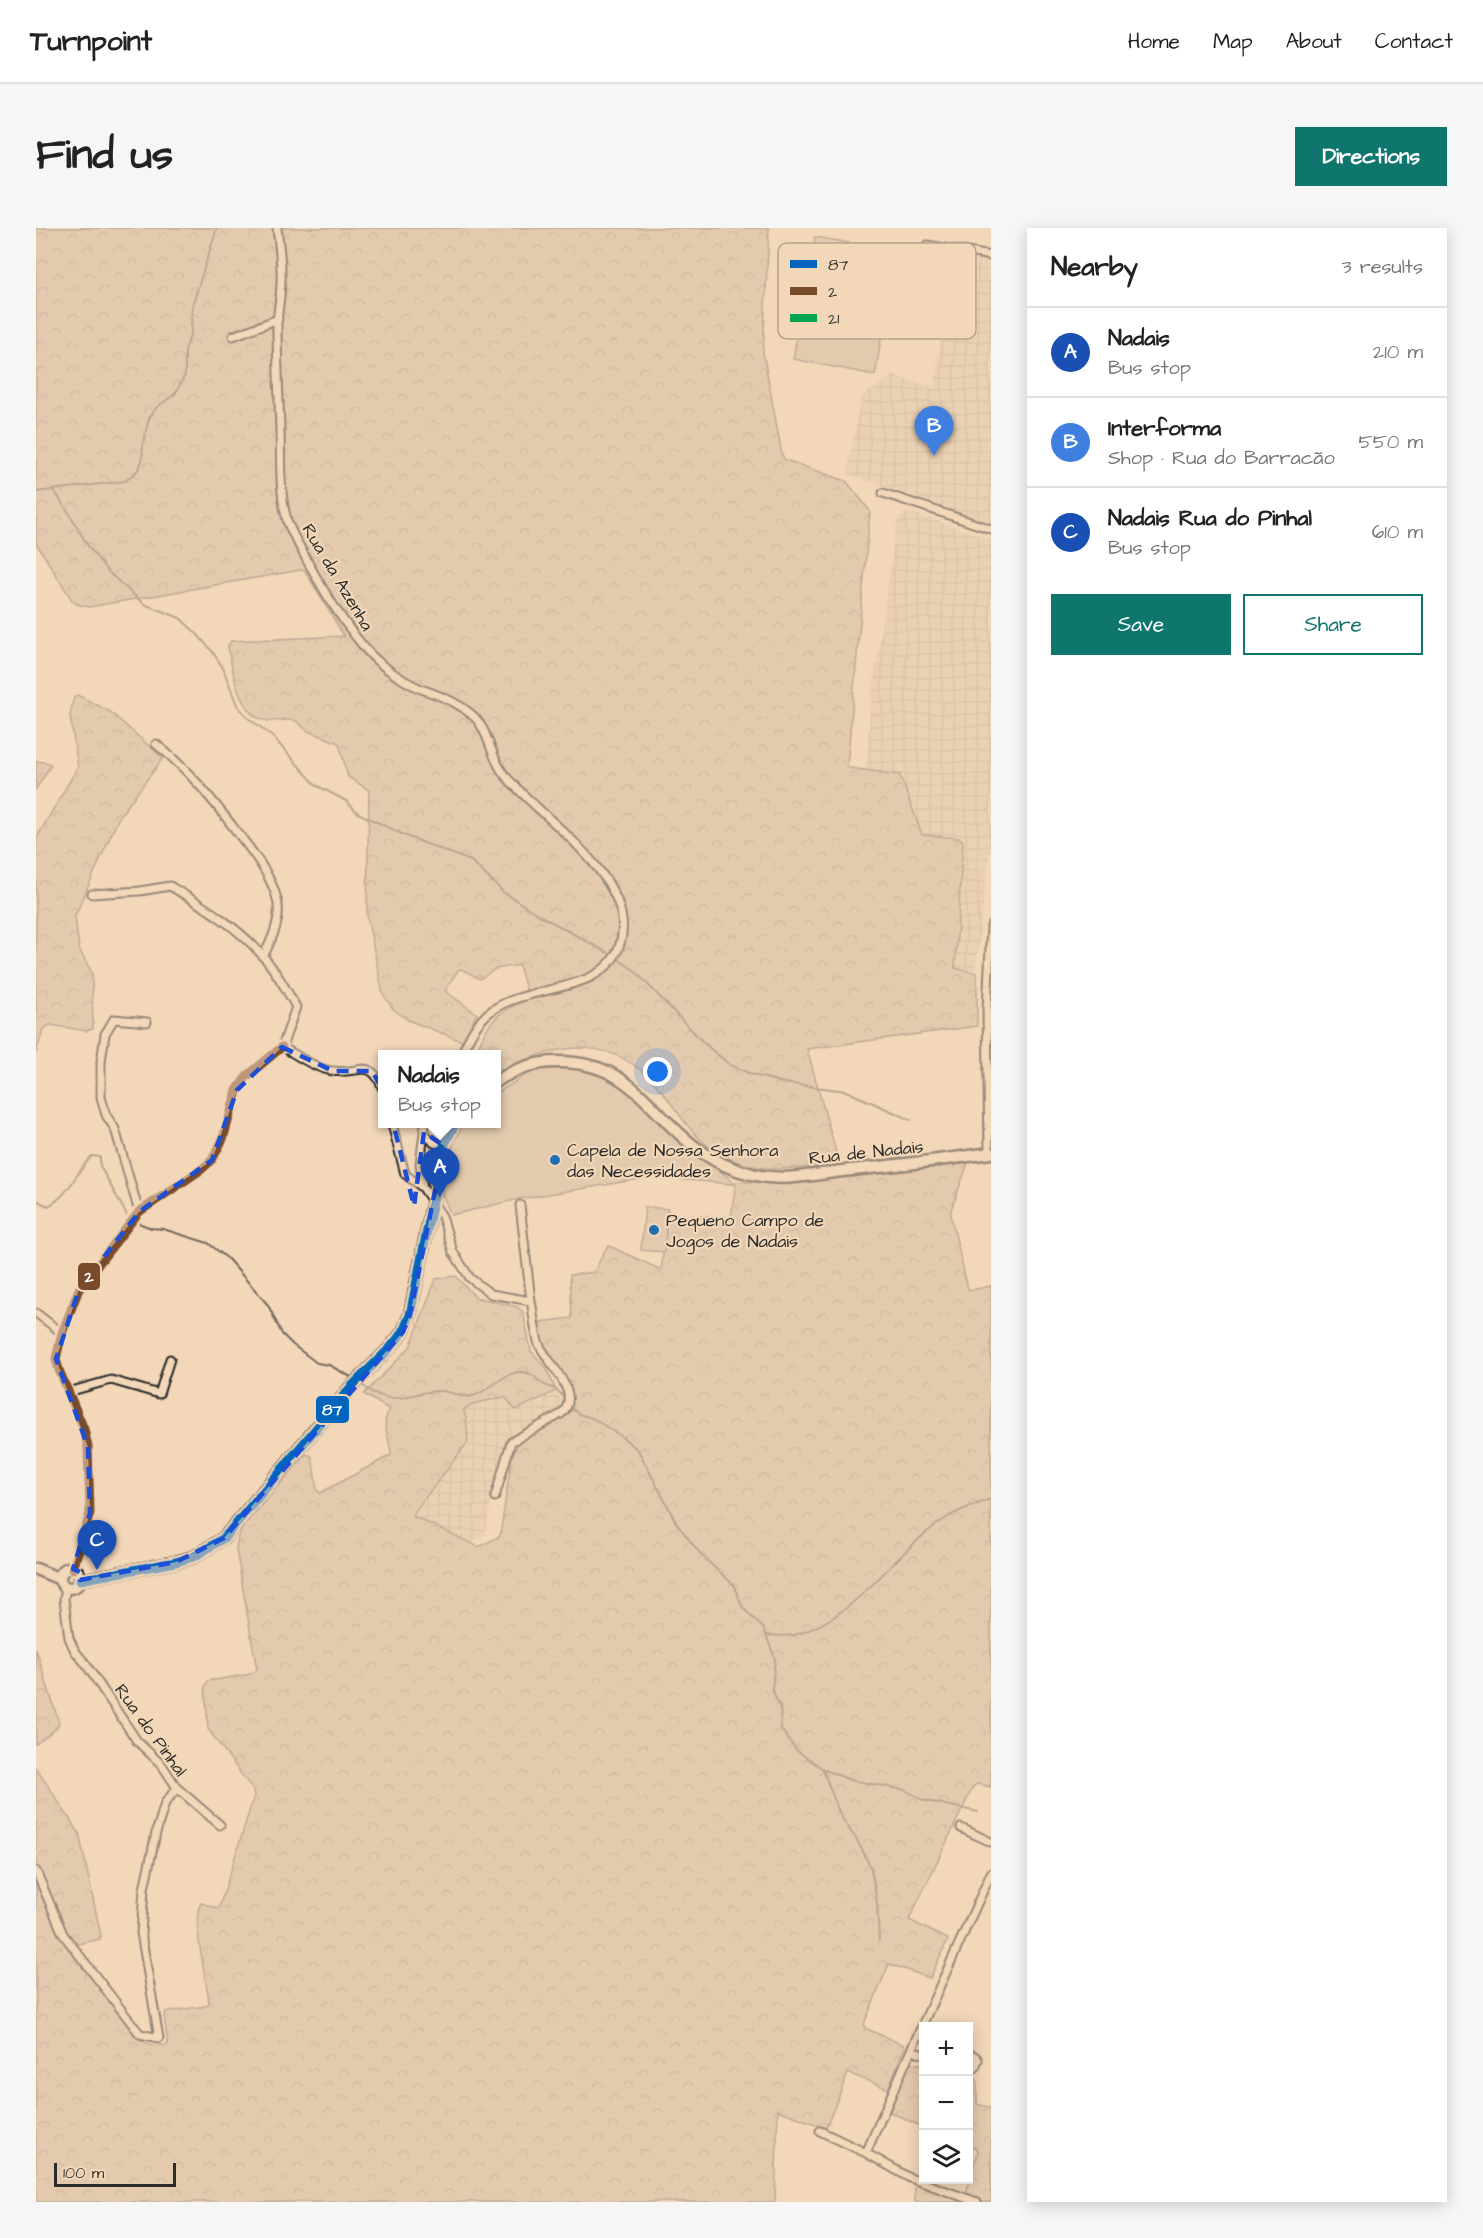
<!DOCTYPE html>
<meta charset="utf-8">
<style>
body{margin:0;font-family:"Architects Daughter",sans-serif;background:#f6f6f6;color:#222}
.controls{position:absolute;right:18px;bottom:18px;display:grid;overflow:hidden;border-radius:0px;box-shadow:0 3px 15px #0003}
.controls button{width:54px;height:54px;display:grid;place-items:center;padding:0;border:0;border-bottom:2px solid #e0e0e0;background:#fff;color:#222;font:30px sans-serif}
.scale{position:absolute;left:18px;bottom:15px;width:122px;box-sizing:border-box;padding-left:6px;border:3px solid #2b2b2b;border-top:0;font-size:16px;line-height:21px;white-space:nowrap;color:#2b2b2b;-webkit-text-stroke:4px #f2d7b9;paint-order:stroke}
.you{position:absolute;left:622px;top:844px;width:21px;height:21px;margin:-15px;border:4px solid #fff;border-radius:50%;background:#1a73e8;box-shadow:0 0 0 9px #1a73e833}
.badge{display:grid;place-items:center;width:39px;height:39px;border-radius:50%;background:#0f766e;color:#fff;font-size:20px;font-weight:700}
.pin{position:absolute;translate:-50% -50px;filter:drop-shadow(0 2px 3px #0008)}
.pin::after{content:'';position:absolute;top:32px;width:21px;height:18px;background:inherit;clip-path:polygon(0 0,100% 0,50% 100%)}
.popup{position:absolute;left:342px;top:822px;width:123px;height:78px;box-sizing:border-box;display:grid;place-content:center;border-radius:0px;background:#fff;filter:drop-shadow(0 2px 4px #0005);font-size:20px;white-space:nowrap;color:#767676}
.popup b{font-size:22px;color:#222}
.popup::after{content:'';position:absolute;left:50%;top:100%;margin-left:-12px;border:12px solid transparent;border-top-color:#fff}
.list{margin:0;padding:0;list-style:none}
h2{display:flex;justify-content:space-between;align-items:center;height:78px;margin:0;padding:0 24px;font-size:26px}
h2 small{font-size:20px;font-weight:400;color:#767676}
.list li{display:grid;grid-template-columns:39px 1fr auto;gap:18px;align-items:center;box-sizing:border-box;height:90px;padding:0 24px;border-top:2px solid #e0e0e0}
.list b{display:block;font-size:22px;white-space:nowrap}
.list p{margin:0;font-size:20px;white-space:nowrap;color:#767676}
.list em{font-size:20px;font-style:normal;color:#767676}
.actions{display:flex;gap:12px;padding:18px 24px}
.actions a{flex:1;padding:14px 0;border:2px solid #0f766e;border-radius:0px;text-align:center;font-size:21px;color:#0f766e}
.actions .main{background:#0f766e;color:#fff}
.icon{flex:none;width:33px;height:33px;fill:none;stroke:currentColor;stroke-width:2;stroke-linecap:round;stroke-linejoin:round}
.map{position:relative;flex:none;width:955px;height:1974px;overflow:hidden;border-radius:0px}
header{display:flex;align-items:center;gap:36px;box-sizing:border-box;height:84px;padding:0 30px;background:#fff;border-bottom:2px solid #e0e0e0}
header strong{font-size:28px}
nav{display:flex;gap:33px;margin-inline-start:auto;font-size:21px}
.intro{display:flex;align-items:center;justify-content:space-between;box-sizing:border-box;height:144px;padding:0 36px}
h1{margin:0;font-size:42px}
.button{padding:15px 27px;border-radius:0px;background:#0f766e;color:#fff;font-size:21px;font-weight:700}
main{display:flex;gap:36px;padding:0 36px}
aside{flex:1;background:#fff;border-radius:0px;box-shadow:0 3px 15px #0003}
.map>svg:first-child{display:block}
.industrial{fill:url(#industrial-grid)}
.forest{fill:url(#forest-crowns);stroke:#7e7366;stroke-width:1.5}
.green{fill:#d1bba1;stroke:#7e7366;stroke-width:1.5}
.lines{fill:none;stroke-linecap:round;stroke-linejoin:round}
.stream{stroke:#746b5f;stroke-width:2}
.street-casing{stroke:#2b2b2b;stroke-width:11}
.secondary-casing{stroke:#2b2b2b;stroke-width:15}
.street{stroke:#f2d7b9;stroke-width:7}
.secondary{stroke:#f2d7b9;stroke-width:10}
.bus-1-casing{stroke:#f2d7b9;stroke-width:14}
.bus-2-casing{stroke:#f2d7b9;stroke-width:14}
.bus-1{stroke:#0065bd;stroke-width:9}
.bus-2{stroke:#7a4b2a;stroke-width:9}
.marked{fill:none;stroke:#1d4ed8;stroke-width:4.5;stroke-dasharray:12 8;stroke-linejoin:round}
.poi-dot{fill:#1f6fb2;stroke:#f2d7b9;stroke-width:2}
.labels{text-anchor:middle;stroke-width:4.5;stroke-linejoin:round;paint-order:stroke}
.street-label{font-size:18px;fill:#2b2b2b;stroke:#f2d7b9}
.poi-label{font-size:18px;fill:#2b2b2b;stroke:#f2d7b9;text-anchor:start}
.key{fill:#f2d7b9;stroke:#b6a38e;stroke-width:1.5}
.key-label{font-size:16px;fill:#2b2b2b}
.line-badge{stroke:#f2d7b9;stroke-width:2}
.badge-label{font-size:16px;text-anchor:middle;font-weight:bold;fill:#fff}
</style>
<header>
<strong>Turnpoint</strong>
<nav><a>Home</a><a>Map</a><a>About</a><a>Contact</a></nav>
</header>
<div class="intro"><h1>Find us</h1><a class="button">Directions</a></div>
<main>
<div class="map">
<svg width="955" height="1974" viewBox="0 0 955 1974">
<defs>
<pattern id="industrial-grid" width="8" height="8" patternUnits="userSpaceOnUse" patternTransform="scale(1.5)"><rect width="8" height="8" fill="#e2c9ad"/><path d="M0 4h8M4 0v8" fill="none" stroke="#c2ad95"/></pattern>
<pattern id="forest-crowns" width="20" height="18" patternUnits="userSpaceOnUse" patternTransform="scale(1.5)"><rect width="20" height="18" fill="#d1bba1"/><path d="M2 6a3 3 0 1 1 6 0M12 15a3 3 0 1 1 6 0" fill="none" stroke="#aa9883"/></pattern>
</defs>
<rect width="100%" height="100%" fill="#f2d7b9"/>
<filter id="ink" filterUnits="userSpaceOnUse"><feTurbulence type="fractalNoise" baseFrequency=".0167" numOctaves="2"/><feDisplacementMap in="SourceGraphic" scale="12" xChannelSelector="R" yChannelSelector="G"/><feConvolveMatrix kernelMatrix="1 2 1 2 8 2 1 2 1" color-interpolation-filters="sRGB"/></filter>
<g filter="url(#ink)">
<path class="industrial" d="M927,28L955,34V296L811,245L825,169L857,148L898,159L910,79Z
M874,284L955,311V611L939,743L919,740L927,613L886,607L865,548L830,542L835,472L861,294L863,289Z
M520,1163L528,1177L522,1186L470,1213L458,1258L449,1307L436,1315L377,1288L427,1183L440,1175L469,1169L481,1182Z"/>
<path class="forest" d="M0,0H733L727,124L746,227L749,232L810,253L834,283L811,538L814,540L864,547L886,607L923,610L927,613L919,740L941,745V798L771,821L803,935C791,940 772,939 758,940C730,943 695,936 672,918C651,902 639,878 622,859C575,805 524,815 465,842L461,841V826H447L442,820C453,790 465,782 493,771L483,737L459,741L444,751L425,741L422,742L409,763L441,786L426,813L372,792L357,781L347,766L331,688L333,562L312,549L303,515L272,503L260,493C251,490 241,494 232,493C202,489 196,441 192,418L195,413L308,408L269,343L265,342L53,379L41,376L36,372L0,315Z
M41,467L73,483L127,530L83,589L39,688L43,721L56,745L57,801L51,803L14,797L7,801L0,825V611L42,539L34,488L38,469Z
M0,533L13,535L15,537L0,561Z
M930,935L931,938L915,982V989L932,1061L936,1062L955,1058V1559L941,1556L937,1559L873,1692L912,1711L894,1750L853,1736L828,1796L829,1800L869,1818L853,1859L850,1860L812,1845L790,1900L742,1882L739,1974H0V1540L43,1605L65,1708L64,1711L34,1718L33,1720L100,1809C111,1817 119,1818 132,1817L128,1788L130,1784L170,1778L173,1776C172,1751 154,1694 165,1675L181,1680L184,1677L218,1568L217,1562L172,1501L169,1459L172,1453L215,1446L221,1442L200,1321L202,1308L208,1297L270,1226L276,1228L281,1262L284,1265L355,1227C355,1213 343,1193 354,1182L328,1166L374,1119L400,1051L420,1048L439,1069L481,1079L487,1084L495,1123L511,1141L520,1163L480,1182L469,1169L440,1175L427,1182L430,1189L432,1214L379,1283L377,1288L443,1319L464,1308L476,1228L483,1214L532,1187L536,1182L533,1157L524,1141L506,1117L502,1098L504,1094L536,1090L534,1047L558,1044L569,1022L573,1018L625,1042L632,987L695,989L700,954H769Z
M0,1421L23,1495L20,1500L0,1516Z
M876,1835L887,1837V1899L854,1884L872,1837Z
M933,1848L941,1852V1876L955,1880V1974H879V1958L881,1956L928,1971L942,1924L941,1920L933,1917Z"/>
<path class="green" d="M779,9L860,23L839,147L757,131Z
M507,841C525,841 545,840 562,845C597,856 627,900 654,923C668,935 688,942 698,956L617,949L483,971L415,987L405,963L418,913L428,896H461V865L490,847Z
M609,979L632,981L628,1024L605,1022Z"/>
<g class="lines">
<path class="stream" d="M17,261L33,285L52,318L72,344L108,376L144,390L160,405L176,423L187,440L201,477L212,490L235,507L280,557L310,573L322,585L370,608L435,633L467,664L503,687L572,725
M0,264L89,253L101,243L106,233L107,215L113,190L121,179L139,166L149,147V122L155,105L156,78L181,0
M582,731L598,742L670,817L694,837L715,846L748,855L810,863L875,892
M0,972L12,978C31,969 40,946 54,930L56,928L64,929V938L93,991
M100,994L115,1000L127,1001L172,1015L191,1030L220,1063L232,1077L246,1106L257,1117L281,1135L293,1137L315,1149
M327,1158C360,1182 370,1163 405,1163C416,1163 426,1171 436,1168C457,1163 475,1133 498,1148C500,1150 502,1153 504,1154C516,1163 519,1156 529,1172
M532,1177L543,1186L558,1191L585,1208L602,1222L641,1296L667,1329L698,1357L707,1380L728,1401L739,1431L736,1461L744,1480L745,1501L760,1522L787,1541L814,1552L869,1562L887,1572L942,1584
M731,1407C739,1407 750,1409 758,1407C823,1390 858,1322 912,1289C925,1281 941,1276 955,1271
M787,1542L804,1587L822,1614L835,1640L841,1675L843,1713"/>
<defs>
<path id="street" d="M241,0C243,17 246,36 245,53C245,67 242,81 241,96C241,131 243,167 244,202C245,232 243,263 251,292C254,302 260,312 265,321C284,358 307,396 335,427C348,440 367,453 383,460C403,468 419,472 435,486C453,500 454,529 468,546C503,590 607,652 583,719C565,768 492,755 455,783C440,794 433,811 425,826
M891,17L955,28
M197,108L242,91
M847,265L955,301
M120,516C153,542 175,570 201,604C216,623 235,647 241,671C246,691 236,711 227,729
M56,666L104,663L134,658C167,678 201,698 227,728C240,743 250,761 260,779L246,819
M246,819C261,827 280,841 297,843C323,847 334,828 347,861
M356,896L369,946L387,960
M389,896L384,936L387,960L406,988L417,1024L434,1050L455,1066L495,1073C498,1087 498,1103 503,1116C511,1135 548,1166 525,1186L475,1214L459,1269
M388,904L398,915L408,918
M953,925L951,782L955,698
M484,977L495,1073
M103,984L79,901L70,887L65,869V834L69,806L78,791L111,794
M0,1085L26,1105
M32,1164L75,1152L123,1166L134,1131
M37,1341L54,1285L52,1219L48,1201L23,1142L20,1131L26,1105L43,1061L103,984L166,941L176,932L187,911L201,862L211,848L246,819
M141,1560L184,1597
M925,1600L955,1614
M0,1643L27,1706L104,1806L123,1810L105,1705L108,1661L120,1605L129,1575L141,1560L126,1537L101,1513L49,1435L39,1423L33,1410L28,1371L30,1359
M875,1822L888,1826
M932,1825L940,1829L942,1832L939,1840L932,1841
M784,1903L830,1925L874,1950L941,1974
M830,1925L875,1822L955,1645"/>
<path id="secondary" d="M461,853C479,841 499,834 521,834C593,833 610,881 659,919C675,931 696,942 716,946C745,954 777,947 806,943C856,938 905,932 955,925
M24 1350a10 10 0 1 1 20 0a10 10 0 1 1-20 0Z
M0,1341L24,1351
M44,1352L140,1334L158,1329L188,1310L315,1159L354,1120L367,1104L374,1087L408,918L419,896"/>
</defs>
<use href="#street" class="street-casing"/>
<use href="#secondary" class="secondary-casing"/>
<use href="#street" class="street"/>
<use href="#secondary" class="secondary"/>
<defs>
<path id="bus-1" d="M44,1352L140,1334L158,1329L188,1310L315,1159L354,1120L367,1104L374,1087L408,918L419,896"/>
<path id="bus-2" d="M37,1341L54,1285L52,1219L48,1201L23,1142L20,1131L26,1105L43,1061L103,984L166,941L176,932L187,911L201,862L211,848L246,819"/>
</defs>
<use href="#bus-1" class="bus-1-casing"/>
<use href="#bus-2" class="bus-2-casing"/>
<use href="#bus-1" class="bus-1"/>
<use href="#bus-2" class="bus-2"/>
</g>
</g>
<path d="M0 0H955V1974H0ZM246,819L297,843H336L350,867L378,978L388,904L408,918L374,1087L367,1104L188,1310L140,1334L44,1352V1344L37,1341L54,1285L52,1219L20,1131L43,1061L103,984L176,932L201,862Z" fill="#f2d7b9" fill-opacity=".55" fill-rule="evenodd"/>
<path class="marked" d="M246,819L297,843H336L350,867L378,978L388,904L408,918L374,1087L367,1104L188,1310L140,1334L44,1352V1344L37,1341L54,1285L52,1219L20,1131L43,1061L103,984L176,932L201,862Z"/>
<g class="poi-dot">
<circle cx="519" cy="932" r="6"/>
<circle cx="618" cy="1002" r="6"/>
</g>
<g class="labels">
<g class="street-label">
<text transform="translate(302 349) rotate(59)" y="6">Rua da Azenha</text>
<text transform="translate(830 924) rotate(-6)" y="6">Rua de Nadais</text>
<text transform="translate(115 1502) rotate(54)" y="6">Rua do Pinhal</text>
</g>
<g class="poi-label">
<text x="531" y="928">Capela de Nossa Senhora<tspan x="531" dy="21">das Necessidades</tspan></text>
<text x="630" y="998">Pequeno Campo de<tspan x="630" dy="21">Jogos de Nadais</tspan></text>
</g>
</g>
<rect x="742" y="15" width="198" height="96" rx="9" class="key"/>
<rect x="754" y="32" width="27" height="8" fill="#0065bd"/>
<rect x="754" y="59" width="27" height="8" fill="#7a4b2a"/>
<rect x="754" y="86" width="27" height="8" fill="#00a651"/>
<g class="key-label">
<text x="792" y="42">87</text>
<text x="792" y="69">2</text>
<text x="792" y="96">21</text>
</g>
<g class="line-badge">
<rect x="41" y="1034" width="24" height="29" rx="6" fill="#7a4b2a"/>
<rect x="279" y="1167" width="35" height="29" rx="6" fill="#0065bd"/>
</g>
<g class="badge-label">
<text x="53" y="1054">2</text>
<text x="296" y="1187">87</text>
</g>
</svg>
<div class="controls">
<button>+</button>
<button>−</button>
<button><svg class="icon" aria-label="layers" viewBox="0 0 24 24"><path d="M12 4l9 5-9 5-9-5zM3 14l9 5 9-5"/></svg></button>
</div>
<div class="scale">100 m</div>
<div class="you"></div>
<div class="pin badge" style="left:404px;top:969px;background:#1a4fb4">A</div>
<div class="popup"><b>Nadais</b>Bus stop</div>
<div class="pin badge" style="left:898px;top:228px;background:#3f7fe0">B</div>
<div class="pin badge" style="left:61px;top:1342px;background:#1a4fb4">C</div>
</div>
<aside>
<h2>Nearby<small>3 results</small></h2>
<ul class="list">
<li><span class="badge" style="background:#1a4fb4">A</span><div><b>Nadais</b><p>Bus stop</p></div><em>210 m</em></li>
<li><span class="badge" style="background:#3f7fe0">B</span><div><b>Interforma</b><p>Shop · Rua do Barracão</p></div><em>550 m</em></li>
<li><span class="badge" style="background:#1a4fb4">C</span><div><b>Nadais Rua do Pinhal</b><p>Bus stop</p></div><em>610 m</em></li>
</ul>
<div class="actions"><a class="main">Save</a><a>Share</a></div>
</aside>
</main>
